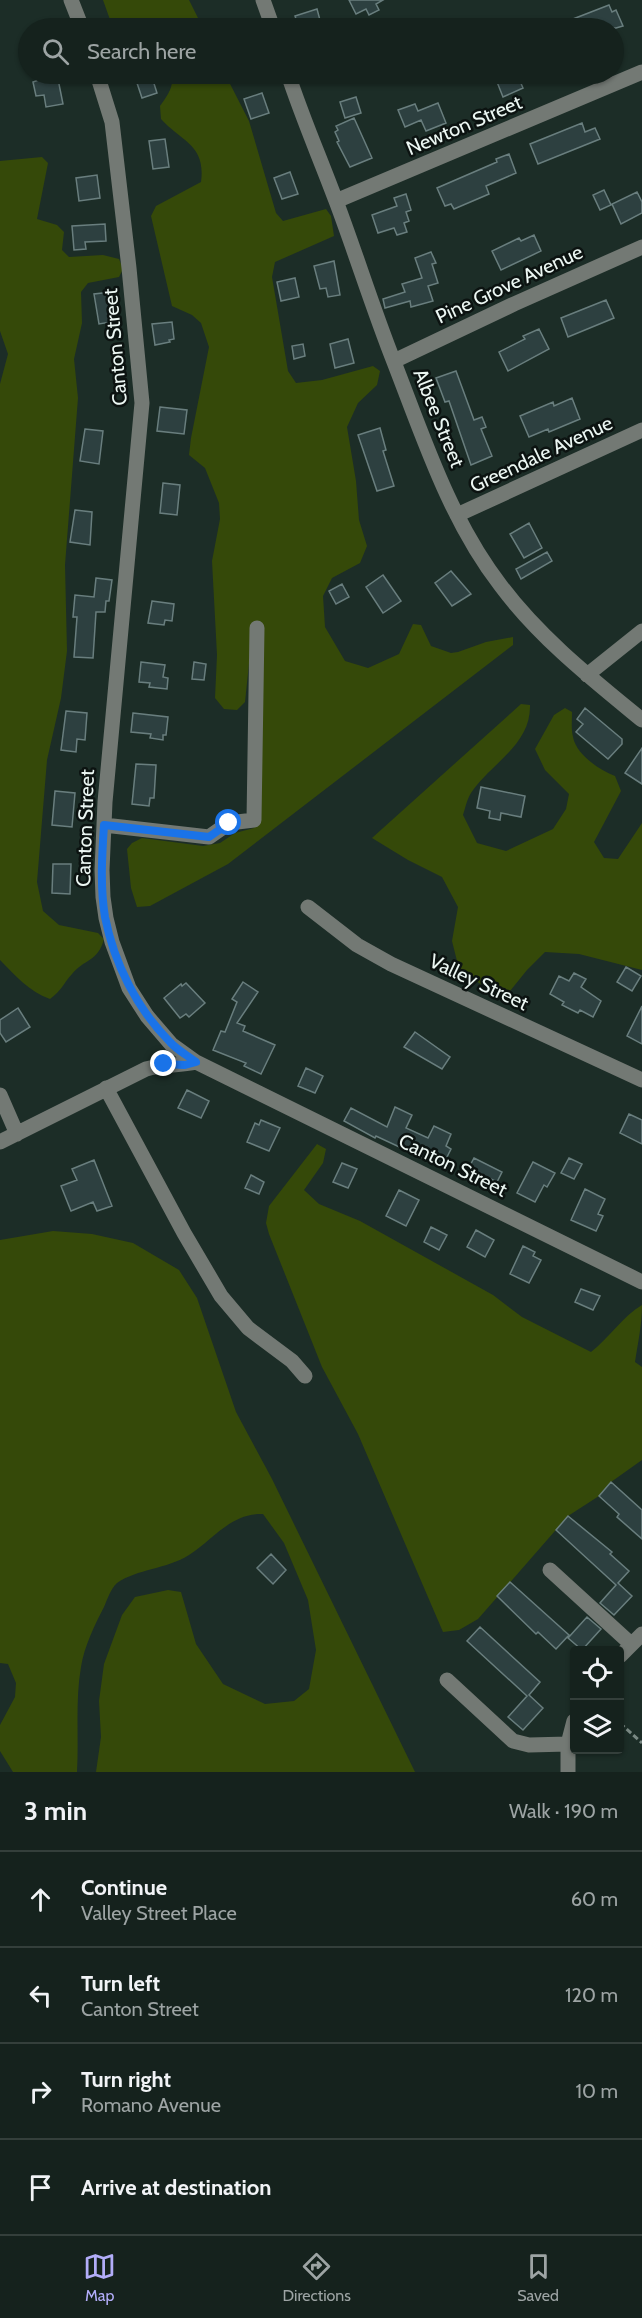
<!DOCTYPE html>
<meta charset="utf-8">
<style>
body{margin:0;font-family:Cabin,sans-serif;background:#1e2a26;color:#f1f3f6}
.controls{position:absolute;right:18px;bottom:18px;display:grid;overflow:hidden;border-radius:6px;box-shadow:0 2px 4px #0004}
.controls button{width:54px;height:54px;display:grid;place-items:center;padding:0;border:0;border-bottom:2px solid #343f3b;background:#15221d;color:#f1f3f6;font:30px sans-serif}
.stop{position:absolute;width:18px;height:18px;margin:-14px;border:4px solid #1a73e8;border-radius:50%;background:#fff}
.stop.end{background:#1a73e8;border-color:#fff;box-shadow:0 2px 6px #0008}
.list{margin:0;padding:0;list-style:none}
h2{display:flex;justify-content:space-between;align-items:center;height:78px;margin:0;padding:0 24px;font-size:26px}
h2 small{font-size:20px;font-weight:400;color:#9da4a4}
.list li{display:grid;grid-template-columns:39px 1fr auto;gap:18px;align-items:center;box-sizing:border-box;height:96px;padding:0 24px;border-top:2px solid #343f3b}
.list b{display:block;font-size:22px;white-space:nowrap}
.list p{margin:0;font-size:20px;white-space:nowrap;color:#9da4a4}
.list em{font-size:20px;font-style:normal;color:#9da4a4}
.icon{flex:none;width:33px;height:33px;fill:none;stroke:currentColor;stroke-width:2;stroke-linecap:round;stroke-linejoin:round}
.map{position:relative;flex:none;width:642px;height:1772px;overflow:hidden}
.search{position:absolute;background:#15221d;box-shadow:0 2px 4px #0004;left:18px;right:18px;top:18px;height:66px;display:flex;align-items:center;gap:15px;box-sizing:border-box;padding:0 21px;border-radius:33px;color:#9da4a4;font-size:22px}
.sheet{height:462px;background:#15221d}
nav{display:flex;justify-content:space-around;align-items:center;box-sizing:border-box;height:84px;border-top:2px solid #343f3b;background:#15221d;font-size:16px;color:#9da4a4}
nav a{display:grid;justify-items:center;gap:3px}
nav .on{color:#b2adf9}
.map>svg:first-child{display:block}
.green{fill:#354909}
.building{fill:#2d4040;stroke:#697e7e;stroke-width:1.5}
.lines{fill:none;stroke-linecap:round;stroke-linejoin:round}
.path{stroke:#798883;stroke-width:3;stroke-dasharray:6 3;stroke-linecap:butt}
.minor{stroke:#737974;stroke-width:15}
.route{stroke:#1a73e8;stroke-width:8}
.labels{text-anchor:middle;stroke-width:5;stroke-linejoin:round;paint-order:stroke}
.street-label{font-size:20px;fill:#ecf7f3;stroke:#0c1311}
</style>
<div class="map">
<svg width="642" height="1772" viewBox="0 0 642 1772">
<rect width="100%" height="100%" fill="#1c2d27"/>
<path class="green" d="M103,0H189L203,28H113Z
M171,74H225L249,121L276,213L283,221L326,209L331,216L334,236L275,262L272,277L288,371L296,383L322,380L373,366L380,371L377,385L358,403L347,427L356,481L359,520L367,546L360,563L332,578L323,596L325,627L345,661L368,668L399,654L413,624L421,625L431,646L451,653L458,652L486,642L513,637V645L228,864L150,906L137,907L131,888L127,849L132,843L142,838L203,846L220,843L235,833L254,828L261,817L253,625L245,702L237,710L224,709L215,698L217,655L212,561L220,519L219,503L205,468L189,455L191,438L209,347L201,323L192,315L172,306L151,216L156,206L201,182C206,145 182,142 161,119L160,106C167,96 175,86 171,74Z
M42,157L48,163L37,219L57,225L64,232L62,250L69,257L103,255L119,259L123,269L119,277L88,283L81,292L82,323L74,359L78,398L65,565L67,651L61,698L47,760L37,882L43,911L59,925L98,933L104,939C98,962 84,959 72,974C63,984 62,990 50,999C28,991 16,976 0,960V384L8,354L0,331V161Z
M521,704L530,705C531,745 491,763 471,793C467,799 465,809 463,815L477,843L506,851L553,829L566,809L569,794L545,770L535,749L554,715L565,708L572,712C572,720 571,729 573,737C576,754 599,770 615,776L621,791L594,842L604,858L618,859L642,823V970L579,954L545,952L527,970L506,996L496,995L459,969L452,941L458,907L442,877L408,860L372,838Z
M317,1144L326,1149L323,1163L304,1190L319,1204L360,1221L493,1295L522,1317L591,1352C610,1337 622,1317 642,1305C642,1325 638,1342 635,1362L642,1367V1460L611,1482L599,1496L568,1516L478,1619L459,1630L443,1632L358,1434L322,1367L269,1234L266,1223L269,1206Z
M53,1231L92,1234L133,1243L179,1270L197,1298L236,1412L272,1479L415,1772H96L101,1737L99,1701L104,1664L122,1615L135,1597L168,1590L181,1592L196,1644L223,1684L265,1704L294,1701L309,1689L316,1650L308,1600L284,1543L263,1514C231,1513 215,1538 189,1555C167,1569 137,1569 117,1583C111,1588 107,1600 104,1607C95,1624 84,1647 81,1667C75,1701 79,1737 77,1772H13L0,1751V1725L15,1697L16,1683L8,1664L0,1663V1240Z"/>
<path class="building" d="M349,0H383L376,4L379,10L369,15L366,9L356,14Z
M609,5L612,12L616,10L623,26L616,28H577L573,19Z
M317,9L320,20L314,23V25L299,28L295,16Z
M38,74H57L63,104L46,107L44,95L36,96L33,82L39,80Z
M134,74H151L157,93L142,98Z
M517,74L523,88L503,97L497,82Z
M262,93L269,113L251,119L244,99Z
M356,97L361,113L345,118L340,102Z
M438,103L446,123L426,131L421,120L405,127L398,110L415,104L418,111Z
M354,118L372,158L350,167L337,142L339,141L335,132L338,130L336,126Z
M582,123L585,132L595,128L600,139L538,164L530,144Z
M165,139L169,167L153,169L149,141Z
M509,154L516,173L486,186L489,194L454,209L451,204L445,206L437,188L497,162L496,159Z
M290,172L298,194L282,199L274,178Z
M97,175L100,198L79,201L76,178Z
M604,190L611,205L600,210L593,195Z
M637,192L642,202V213L621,224L612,204Z
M406,194L411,210L406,212L409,221L404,223L407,232L397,235L394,228L378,233L372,215L397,206L394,198Z
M105,224L106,241L85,242L86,249L74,250L72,226Z
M534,235L541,251L501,270L492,251L519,238L521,241Z
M431,252L436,263L432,264L438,283L428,286L433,301L411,307L410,301L385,308L383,299L405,292L402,284L422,278L415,258Z
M334,261L340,295L328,297L326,288L320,289L314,266Z
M295,278L299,297L281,301L277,282Z
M111,292L114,312L110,313L111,322L99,324L94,294Z
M606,300L614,318L568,337L561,318Z
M172,322L174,339L169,340L170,342L155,345L152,324Z
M539,329L549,349L508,371L499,352L525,339L523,336Z
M348,339L354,363L335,368L330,344Z
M303,344L305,356L294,359L292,346Z
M456,371L474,420L482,417L486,427L481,429L492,456L471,465L449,401L445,402L436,378Z
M572,398L580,419L549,432L548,429L529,437L520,416L553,402L554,406Z
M160,407L187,410L184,434L157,431Z
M380,428L386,450L383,451L394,486L377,491L358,435Z
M85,429L103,431L99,464L80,461Z
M163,483L180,485L177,515L160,513Z
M75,510L92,512L90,545L70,542Z
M529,523L542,548L524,558L510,534Z
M547,552L552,561L521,579L516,569Z
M451,571L471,594L452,606L435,583Z
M383,575L401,601L383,613L366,587Z
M96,578L112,580L109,601H106L105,612H96L93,658L74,657L77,617H73L75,595L94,597Z
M342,584L349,597L336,604L329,591Z
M152,601L174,604L172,621L165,620L164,625L148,623Z
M141,662L165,665L163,677L168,678L167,689L149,687L150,683L139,682Z
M194,662L206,664L204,680L192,679Z
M585,708L622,739V744L608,759L576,732L583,724L577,719Z
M66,711L87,713L85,740L77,739L76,752L61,750Z
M133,713L168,717L166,735H163V740L150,738L151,734L131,732Z
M642,748V784L625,773Z
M136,764L156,765L154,798H150L149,806L132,804Z
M481,787L525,796L521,817L501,813L500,820L489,818L490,811L477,808Z
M55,791L75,793L72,827L52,825Z
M53,864H71L70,894L52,893Z
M626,967L641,976L632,991L617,982Z
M574,973L586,979L581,987L601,1001L593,1017L580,1010L578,1013L562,1005L564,1002L550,994L559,976L569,981Z
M243,982L258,992L237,1023L245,1026L243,1031L275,1045L261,1074L244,1066L246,1063L213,1050L221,1031L225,1032L237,1002L232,999Z
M186,983L205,1003L189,1017L186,1014L180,1018L164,998L181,984L182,986Z
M642,1006V1044L627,1036Z
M18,1008L30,1027L6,1042L0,1033V1020Z
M415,1032L450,1057L442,1069L404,1047Z
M306,1068L323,1076L315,1093L298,1086Z
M187,1090L209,1101L201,1118L178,1108Z
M395,1107L412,1115L406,1128L428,1138L434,1126L451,1134L446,1146L451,1149L442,1167L376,1136L375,1138L344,1121L351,1108L387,1127Z
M629,1114L642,1120V1144L620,1133Z
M261,1120L280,1128L269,1151L247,1142L255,1123L259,1125Z
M474,1158L502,1172L497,1182L491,1179L487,1186L465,1175Z
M569,1158L582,1164L574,1179L561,1173Z
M94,1160L112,1206L97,1211L93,1202L71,1211L61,1186L77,1180L72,1169Z
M533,1162L555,1173L547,1187L544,1185L535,1202L517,1193Z
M342,1163L357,1169L348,1188L333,1182Z
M251,1175L264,1182L259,1194L245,1188Z
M585,1189L605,1199L598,1214L603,1216L596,1231L571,1220Z
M399,1190L419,1200L406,1226L386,1216Z
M431,1227L447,1235L439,1250L424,1242Z
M476,1230L494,1240L485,1257L467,1247Z
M523,1246L535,1252L533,1256L541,1260L529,1283L510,1274Z
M581,1289L600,1296L593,1310L575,1302Z
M611,1482L642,1510V1539L617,1517L619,1514L599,1496Z
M568,1516L612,1552L610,1554L629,1571L618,1583L632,1596L614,1615L600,1603L616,1585L556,1530Z
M271,1554L286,1570L273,1584L257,1568Z
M510,1582L569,1635L556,1649L538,1632L536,1634L497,1596Z
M587,1617L601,1629L582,1650L568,1638Z
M480,1627L540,1682L529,1695L543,1708L523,1730L508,1717L527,1696L467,1641Z"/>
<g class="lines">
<path class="path" d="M620,1723L642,1743"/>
<path class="minor" d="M71,0L82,28
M263,0L273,28
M97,74L112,122L129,268L142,403L105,802L102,870L103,897L106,918L112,942L129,988L147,1016L171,1044L196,1062L642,1282
M288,74C302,117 320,158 336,201C356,254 373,309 394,362C424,439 450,520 501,586C540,638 592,679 642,720
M336,201L642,72
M394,361L514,304L642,247
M457,515L642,430
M587,675L642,631
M104,825L209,837L229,823L254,820L257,628
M308,907L357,945L391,964L642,1080
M106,1088L184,1233L221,1296L248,1328L292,1361L305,1376
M0,1095L17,1134
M0,1142L146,1069C163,1064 179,1066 196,1062
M550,1570L631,1644
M620,1656L642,1634
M447,1680L513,1741L529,1745L568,1744
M568,1772V1744L574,1721"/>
</g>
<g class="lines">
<path class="route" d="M164,1064L185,1065L196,1062C187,1055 177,1050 170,1042C137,1009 114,963 105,917C100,887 102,855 104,825L209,837L229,823"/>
</g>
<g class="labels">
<g class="street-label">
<text transform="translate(464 125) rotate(-23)" y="7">Newton Street</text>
<text transform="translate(509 284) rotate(-25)" y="7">Pine Grove Avenue</text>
<text transform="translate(115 347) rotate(-95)" y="7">Canton Street</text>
<text transform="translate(439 418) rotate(68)" y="7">Albee Street</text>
<text transform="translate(541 454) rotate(-25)" y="7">Greendale Avenue</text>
<text transform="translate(85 828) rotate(-88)" y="7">Canton Street</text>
<text transform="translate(479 982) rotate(25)" y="7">Valley Street</text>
<text transform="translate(453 1165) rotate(26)" y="7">Canton Street</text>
</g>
</g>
</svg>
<div class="controls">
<button><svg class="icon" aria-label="locate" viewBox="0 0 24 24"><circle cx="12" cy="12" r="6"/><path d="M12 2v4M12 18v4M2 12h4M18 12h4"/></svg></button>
<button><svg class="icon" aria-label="layers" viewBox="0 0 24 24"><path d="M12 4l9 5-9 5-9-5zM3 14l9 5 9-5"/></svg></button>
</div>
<div class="stop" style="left:229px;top:823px"></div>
<div class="stop end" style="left:164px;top:1064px"></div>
<div class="search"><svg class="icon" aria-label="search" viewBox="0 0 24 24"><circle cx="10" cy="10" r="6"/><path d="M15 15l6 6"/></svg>Search here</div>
</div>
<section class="sheet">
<h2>3 min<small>Walk · 190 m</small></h2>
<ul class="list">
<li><svg class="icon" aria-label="ahead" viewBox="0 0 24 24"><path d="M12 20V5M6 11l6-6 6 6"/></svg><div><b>Continue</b><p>Valley Street Place</p></div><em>60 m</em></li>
<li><svg class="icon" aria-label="left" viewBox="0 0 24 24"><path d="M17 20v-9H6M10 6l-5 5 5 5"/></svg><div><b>Turn left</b><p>Canton Street</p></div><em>120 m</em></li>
<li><svg class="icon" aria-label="right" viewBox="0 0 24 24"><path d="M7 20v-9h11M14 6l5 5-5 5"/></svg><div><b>Turn right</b><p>Romano Avenue</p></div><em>10 m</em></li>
<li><svg class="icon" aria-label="arrive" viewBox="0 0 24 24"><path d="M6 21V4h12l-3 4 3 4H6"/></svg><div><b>Arrive at destination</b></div></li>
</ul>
</section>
<nav>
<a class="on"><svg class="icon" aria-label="map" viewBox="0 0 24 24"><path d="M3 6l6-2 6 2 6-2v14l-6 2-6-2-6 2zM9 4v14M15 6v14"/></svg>Map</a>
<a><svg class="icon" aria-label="directions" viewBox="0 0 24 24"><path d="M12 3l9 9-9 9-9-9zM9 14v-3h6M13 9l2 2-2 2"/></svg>Directions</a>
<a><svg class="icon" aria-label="saved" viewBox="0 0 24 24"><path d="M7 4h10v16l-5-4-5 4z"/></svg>Saved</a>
</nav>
